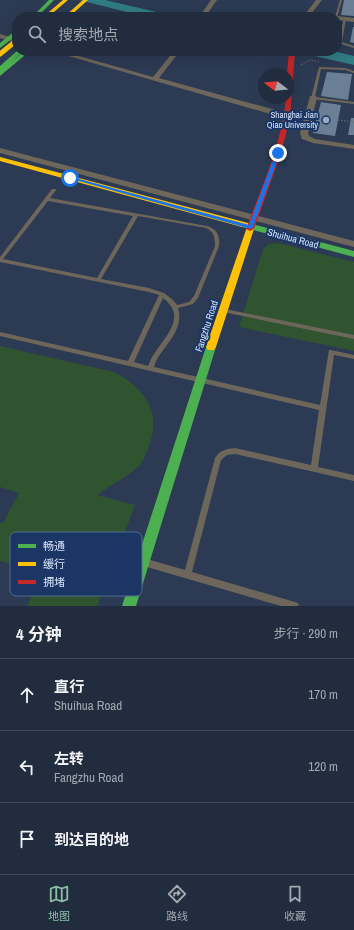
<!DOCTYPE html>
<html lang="zh">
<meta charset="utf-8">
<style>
body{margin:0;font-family:"Archivo Narrow","Noto Sans SC",sans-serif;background:#293445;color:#f1f3f6}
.compass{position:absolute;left:258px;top:68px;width:36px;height:36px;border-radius:50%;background:#212c3e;box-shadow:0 4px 16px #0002;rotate:286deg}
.stop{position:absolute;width:12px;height:12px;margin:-9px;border:3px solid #1a73e8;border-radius:50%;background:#fff}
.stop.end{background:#1a73e8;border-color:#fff;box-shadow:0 1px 4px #0008}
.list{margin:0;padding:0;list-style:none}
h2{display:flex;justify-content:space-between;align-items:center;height:52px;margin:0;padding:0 16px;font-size:17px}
h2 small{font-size:13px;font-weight:400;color:#a2a7b0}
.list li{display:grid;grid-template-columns:26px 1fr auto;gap:12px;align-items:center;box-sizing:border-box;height:72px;padding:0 16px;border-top:1px solid #3e4858}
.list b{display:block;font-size:15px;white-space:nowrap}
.list p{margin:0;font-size:13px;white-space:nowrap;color:#a2a7b0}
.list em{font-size:13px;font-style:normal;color:#a2a7b0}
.icon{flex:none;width:22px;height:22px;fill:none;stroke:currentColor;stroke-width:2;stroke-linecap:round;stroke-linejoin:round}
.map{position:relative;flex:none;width:354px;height:606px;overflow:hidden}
.search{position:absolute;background:#212c3e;box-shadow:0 4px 16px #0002;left:12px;right:12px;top:12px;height:44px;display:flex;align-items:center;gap:10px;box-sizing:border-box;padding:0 14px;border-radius:16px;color:#a2a7b0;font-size:15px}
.sheet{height:268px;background:#212c3e}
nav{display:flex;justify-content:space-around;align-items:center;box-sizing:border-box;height:56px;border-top:1px solid #3e4858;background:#212c3e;font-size:11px;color:#a2a7b0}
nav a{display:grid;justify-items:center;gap:2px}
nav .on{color:#8abfa5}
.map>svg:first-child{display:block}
.green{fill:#305330}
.water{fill:#307c84}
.building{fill:#6b7f94}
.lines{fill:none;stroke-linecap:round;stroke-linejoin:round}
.path{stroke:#6d6c6a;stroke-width:1;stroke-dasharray:1.5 1.5;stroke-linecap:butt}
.lane{fill:#6d665a;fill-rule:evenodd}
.street{fill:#6d665a;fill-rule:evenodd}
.fast{fill:#4caf50;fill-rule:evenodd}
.slow{fill:#ffc107;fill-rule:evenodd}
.jam{fill:#c62828;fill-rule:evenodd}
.slow-bridge{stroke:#ffc107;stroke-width:5}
.route{fill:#1a73e8}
.poi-dot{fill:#9ba8c1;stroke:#1b3664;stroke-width:1.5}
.labels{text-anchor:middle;stroke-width:4;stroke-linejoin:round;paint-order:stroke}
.far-poi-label{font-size:9px;fill:#d7e4fc;stroke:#1b3664;text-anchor:end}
.street-label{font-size:10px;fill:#d7e4fc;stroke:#1b3664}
.key{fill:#1b3664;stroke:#536a92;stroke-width:1}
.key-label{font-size:11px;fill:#d7e4fc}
</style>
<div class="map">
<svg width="354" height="606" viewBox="0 0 354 606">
<rect width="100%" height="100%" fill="#2c3a53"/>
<path class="green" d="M278,243L354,262V351L239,327L263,249L269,244Z
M0,346L114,372C142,387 162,409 150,443C148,450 144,461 138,467C126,478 110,485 97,495L135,505L97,606H27L42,573L0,561V522L3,523L19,493L0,487Z"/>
<path class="water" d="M79,0H105L178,17H147Z
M293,51H333L354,56V65Z"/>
<path class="building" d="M344,0H354V16L341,15Z
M353,27H354V43L350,42Z
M327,72L352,74L348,100L321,96Z
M321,102L341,105L335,136L313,133Z
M351,118H354V135H348Z"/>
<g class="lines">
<path class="path" d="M301,65L310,60L319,62
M338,120L354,122"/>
<path class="lane" d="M340,0H342L337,18L335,17Z
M344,18L346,19L342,42L354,46V48L338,43Z
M319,67L345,68L354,71V73L345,70L321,69L315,97L354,102V104L312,99L311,98Z
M52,189H56V190L50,198L207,226C217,229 220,235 219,246L198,298L193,304L178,308C184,327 169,341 159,356C157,359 155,363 154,367L320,405L329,350H331L354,355V359L334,355L318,467L354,475V481L235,454L227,455L221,460L192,572L295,602L298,603L299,606H281L147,567L144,566L143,563L144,560L147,559L185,570L215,458C220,450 226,449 235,448L311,465L319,410L0,336V332L128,361L159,295L149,292L0,262V257ZM48,201L133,216L97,278L3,259ZM138,216L206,228C214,232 215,237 215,246L194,296L189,302L177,305L173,300L164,293L149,288L101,279ZM163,298C188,317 165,336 154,354C151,358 150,362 148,366L134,362Z
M225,309L354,335V339L223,312L222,311L223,310Z"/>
<path class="street" d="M211,0H217L205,17H199Z
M316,0H322L311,14L327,17H303Z
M337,16L354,18V22L337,20V17H335Z
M0,34L17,39V43L0,38Z
M51,51H61L153,77L174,51H180L159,78L290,114L291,116L290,118H284Z
M310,96H316L317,98L308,133L309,136L315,139L354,145V149L313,143L302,139L300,133Z
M0,148L354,241V247L0,153Z"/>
<path class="fast" d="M49,0H54L37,17H32Z
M15,31H17V35L0,48V43Z
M17,51H23L13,60L24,51H30L0,76V66Z
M242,223H248L354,251V257L242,227L241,225Z
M211,343L214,344L216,347L136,606H122L206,347L208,344Z"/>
<path class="slow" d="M63,0H68L48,17H43Z
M83,0H88L69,17H64Z
M0,157L248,223L249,225L245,227H242L0,161Z
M247,227H250L254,229L216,347L214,350H208L206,347Z"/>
<path class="jam" d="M289,51H295L290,118L281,153L254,229L250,231L246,229C262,186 282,144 286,98H288L287,74Z"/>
<path class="slow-bridge" d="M0,54L17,40"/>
</g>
<path class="route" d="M276,152L280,153L253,227L251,229L68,178L72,177L249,225Z"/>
<circle class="poi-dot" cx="326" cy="120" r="4"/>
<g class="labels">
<g class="far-poi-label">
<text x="318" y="118">Shanghai Jian<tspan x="318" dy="10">Qiao University</tspan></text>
</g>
<g class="street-label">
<text transform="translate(293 238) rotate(15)" y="4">Shuihua Road</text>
<text transform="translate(206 326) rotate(-72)" y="4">Fangzhu Road</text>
</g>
</g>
<rect x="10" y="532" width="132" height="64" rx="6" class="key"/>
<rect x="18" y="544" width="18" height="4" fill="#4caf50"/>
<rect x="18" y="562" width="18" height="4" fill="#ffc107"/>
<rect x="18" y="580" width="18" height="4" fill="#c62828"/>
<g class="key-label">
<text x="43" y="550">畅通</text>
<text x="43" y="568">缓行</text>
<text x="43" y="586">拥堵</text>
</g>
</svg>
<svg class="compass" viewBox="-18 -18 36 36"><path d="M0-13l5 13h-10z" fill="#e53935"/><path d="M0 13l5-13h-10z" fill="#a2a7b0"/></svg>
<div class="stop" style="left:70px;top:178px"></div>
<div class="stop end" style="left:278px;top:153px"></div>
<div class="search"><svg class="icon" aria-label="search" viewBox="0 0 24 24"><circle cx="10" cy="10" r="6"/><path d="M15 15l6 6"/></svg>搜索地点</div>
</div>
<section class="sheet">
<h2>4 分钟<small>步行 · 290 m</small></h2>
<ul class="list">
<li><svg class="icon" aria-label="ahead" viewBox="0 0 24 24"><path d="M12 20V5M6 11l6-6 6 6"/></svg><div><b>直行</b><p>Shuihua Road</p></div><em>170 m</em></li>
<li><svg class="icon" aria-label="left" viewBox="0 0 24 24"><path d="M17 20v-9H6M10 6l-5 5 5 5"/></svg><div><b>左转</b><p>Fangzhu Road</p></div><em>120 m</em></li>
<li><svg class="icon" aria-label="arrive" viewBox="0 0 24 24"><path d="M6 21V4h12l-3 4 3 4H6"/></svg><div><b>到达目的地</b></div></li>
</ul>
</section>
<nav>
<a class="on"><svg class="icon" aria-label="map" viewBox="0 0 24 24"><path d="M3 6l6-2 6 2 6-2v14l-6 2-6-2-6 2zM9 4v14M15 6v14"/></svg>地图</a>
<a><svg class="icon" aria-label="directions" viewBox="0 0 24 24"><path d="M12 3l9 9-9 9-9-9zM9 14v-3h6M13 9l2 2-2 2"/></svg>路线</a>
<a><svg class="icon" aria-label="saved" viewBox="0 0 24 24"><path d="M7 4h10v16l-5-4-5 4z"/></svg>收藏</a>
</nav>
